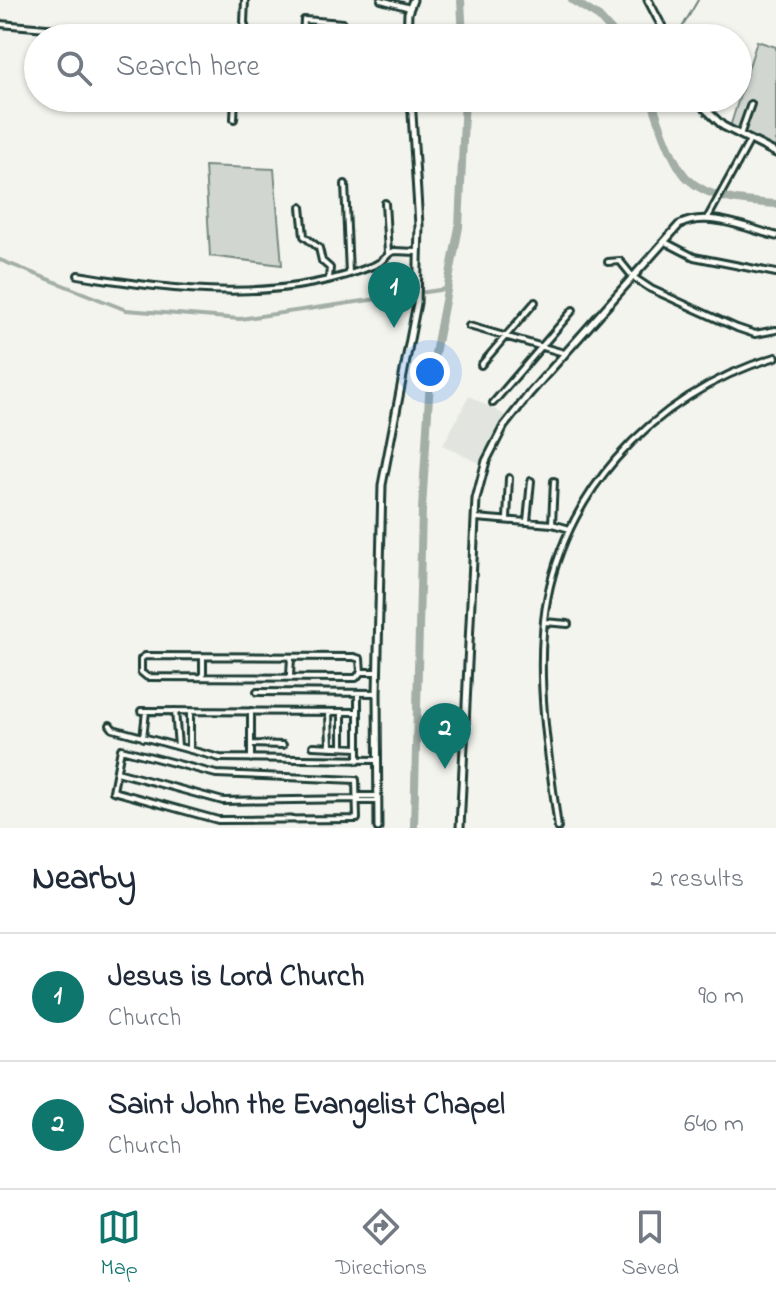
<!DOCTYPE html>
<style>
body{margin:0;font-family:"Indie Flower",sans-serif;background:#f6f6f7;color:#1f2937}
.you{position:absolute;left:430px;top:372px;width:28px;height:28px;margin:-20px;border:6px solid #fff;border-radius:50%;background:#1a73e8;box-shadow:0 0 0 12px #1a73e833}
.badge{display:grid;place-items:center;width:52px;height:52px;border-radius:50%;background:#0f766e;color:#fff;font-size:26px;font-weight:700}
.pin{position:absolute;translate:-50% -66px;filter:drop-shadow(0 2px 4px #0008)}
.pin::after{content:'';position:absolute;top:42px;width:28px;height:24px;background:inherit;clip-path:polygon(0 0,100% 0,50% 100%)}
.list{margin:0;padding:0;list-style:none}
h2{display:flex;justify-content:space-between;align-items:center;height:104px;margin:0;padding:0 32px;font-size:34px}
h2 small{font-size:26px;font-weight:400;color:#747a83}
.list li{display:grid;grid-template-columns:52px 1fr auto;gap:24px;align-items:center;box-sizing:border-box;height:128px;padding:0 32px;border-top:2px solid #e0e1e3}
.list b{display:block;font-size:30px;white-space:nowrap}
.list p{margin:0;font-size:26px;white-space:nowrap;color:#747a83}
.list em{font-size:26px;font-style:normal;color:#747a83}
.icon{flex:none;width:44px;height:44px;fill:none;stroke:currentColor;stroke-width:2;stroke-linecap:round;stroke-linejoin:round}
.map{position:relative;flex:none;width:776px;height:828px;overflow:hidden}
.search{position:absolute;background:#fff;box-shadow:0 2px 6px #0004;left:24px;right:24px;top:24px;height:88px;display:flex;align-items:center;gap:20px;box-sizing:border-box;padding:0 28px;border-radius:44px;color:#747a83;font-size:30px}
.sheet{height:360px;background:#fff}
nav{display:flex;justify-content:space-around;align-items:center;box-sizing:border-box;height:112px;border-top:2px solid #e0e1e3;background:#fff;font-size:22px;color:#747a83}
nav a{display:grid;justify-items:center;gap:4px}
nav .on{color:#0f766e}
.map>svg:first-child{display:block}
.built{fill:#e2e5df}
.green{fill:#d1d6d1;stroke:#788a82;stroke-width:2}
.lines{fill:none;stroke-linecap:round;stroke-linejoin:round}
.stream{stroke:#6e8179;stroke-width:2}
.canal{stroke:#a3aea7;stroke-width:4}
.river{stroke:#a3aea7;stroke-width:8}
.street-casing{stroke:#1f3d34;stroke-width:10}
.secondary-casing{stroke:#1f3d34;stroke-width:11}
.street{stroke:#fdfcf7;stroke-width:4}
.secondary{stroke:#fdfcf7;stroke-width:5}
</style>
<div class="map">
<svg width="776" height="828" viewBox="0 0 776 828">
<rect width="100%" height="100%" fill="#f4f4ef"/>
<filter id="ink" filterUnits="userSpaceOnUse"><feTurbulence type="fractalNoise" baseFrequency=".0125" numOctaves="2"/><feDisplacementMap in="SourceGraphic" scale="16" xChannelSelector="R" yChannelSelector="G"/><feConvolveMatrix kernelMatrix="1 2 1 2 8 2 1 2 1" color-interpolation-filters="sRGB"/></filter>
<g filter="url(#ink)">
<path class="built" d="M469,396L507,416L482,465L443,445Z"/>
<path class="green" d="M757,41L776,47V150L755,143L730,127Z
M205,166L274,169L282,265L210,256Z"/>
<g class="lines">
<path class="stream" d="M676,38L698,0"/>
<path class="canal" d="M0,260L126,310L240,319L446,289"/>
<path class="river" d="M461,0L463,38
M572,0L599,17L618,38
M651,98C658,119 672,163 687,178C709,200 747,202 776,204
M414,828L422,509L430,380L459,227L465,98"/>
<defs>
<path id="street" d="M245,0L244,23L249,38
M381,0L410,8
M0,24L163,38
M303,38L304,20L343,23L342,38
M234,119L235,98
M740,135L751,104
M345,184L349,273
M385,203L388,253
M301,207L304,236L319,248L322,261L330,268L329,278
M707,219L749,142
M665,242L694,257L776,273
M608,262L620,261L633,277L651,289L737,328L755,334L776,330
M78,275C177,291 279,304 375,265C385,261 386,254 394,251L417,252
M469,326L564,353
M481,365L535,302
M493,403L573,310
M476,518L552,524L570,529
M507,519L509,478
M527,521L531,481
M552,524L554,481
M544,622L568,624
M145,656L354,657L360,659L361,672L356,678L147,677L141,672V659Z
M203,657V676
M361,672H377
M290,676L291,657
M257,692L377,693
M358,693V761
M141,711L358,712
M175,711L178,746
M251,711V759
M342,712V747
M329,713L330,747
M110,725L113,729L220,758L377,760
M143,738L146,711
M251,744L283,745
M313,746L358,748
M121,749L216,774L356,780L357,819L218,820L113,791Z
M190,750V711
M117,772L223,801L357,799
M357,796H377
M357,801H377
M558,828C550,764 538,698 543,633C551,501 652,393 776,357"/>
<path id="secondary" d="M648,0L668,38
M407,38L408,13L413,0
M694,98L723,126L776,153
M378,828L377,693L382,485L417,303L419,225L411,98
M460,828L476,499L486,461L504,426L530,393L679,225C707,210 747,228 776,236"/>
</defs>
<use href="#street" class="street-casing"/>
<use href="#secondary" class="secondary-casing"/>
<use href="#street" class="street"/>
<use href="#secondary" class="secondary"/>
</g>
</g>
</svg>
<div class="you"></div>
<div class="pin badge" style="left:394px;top:328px">1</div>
<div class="pin badge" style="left:445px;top:769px">2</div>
<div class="search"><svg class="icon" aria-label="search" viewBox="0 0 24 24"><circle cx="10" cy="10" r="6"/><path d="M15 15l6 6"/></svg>Search here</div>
</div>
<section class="sheet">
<h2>Nearby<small>2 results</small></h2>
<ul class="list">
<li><span class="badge">1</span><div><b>Jesus is Lord Church</b><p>Church</p></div><em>90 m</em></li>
<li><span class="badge">2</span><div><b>Saint John the Evangelist Chapel</b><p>Church</p></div><em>640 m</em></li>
</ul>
</section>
<nav>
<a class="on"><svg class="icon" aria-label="map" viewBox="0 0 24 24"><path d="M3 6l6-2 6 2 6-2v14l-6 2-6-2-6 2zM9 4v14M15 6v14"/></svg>Map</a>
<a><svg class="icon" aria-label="directions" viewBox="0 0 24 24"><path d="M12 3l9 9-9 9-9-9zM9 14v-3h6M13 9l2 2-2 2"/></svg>Directions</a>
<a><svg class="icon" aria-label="saved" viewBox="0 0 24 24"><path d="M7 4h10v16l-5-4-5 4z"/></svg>Saved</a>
</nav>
